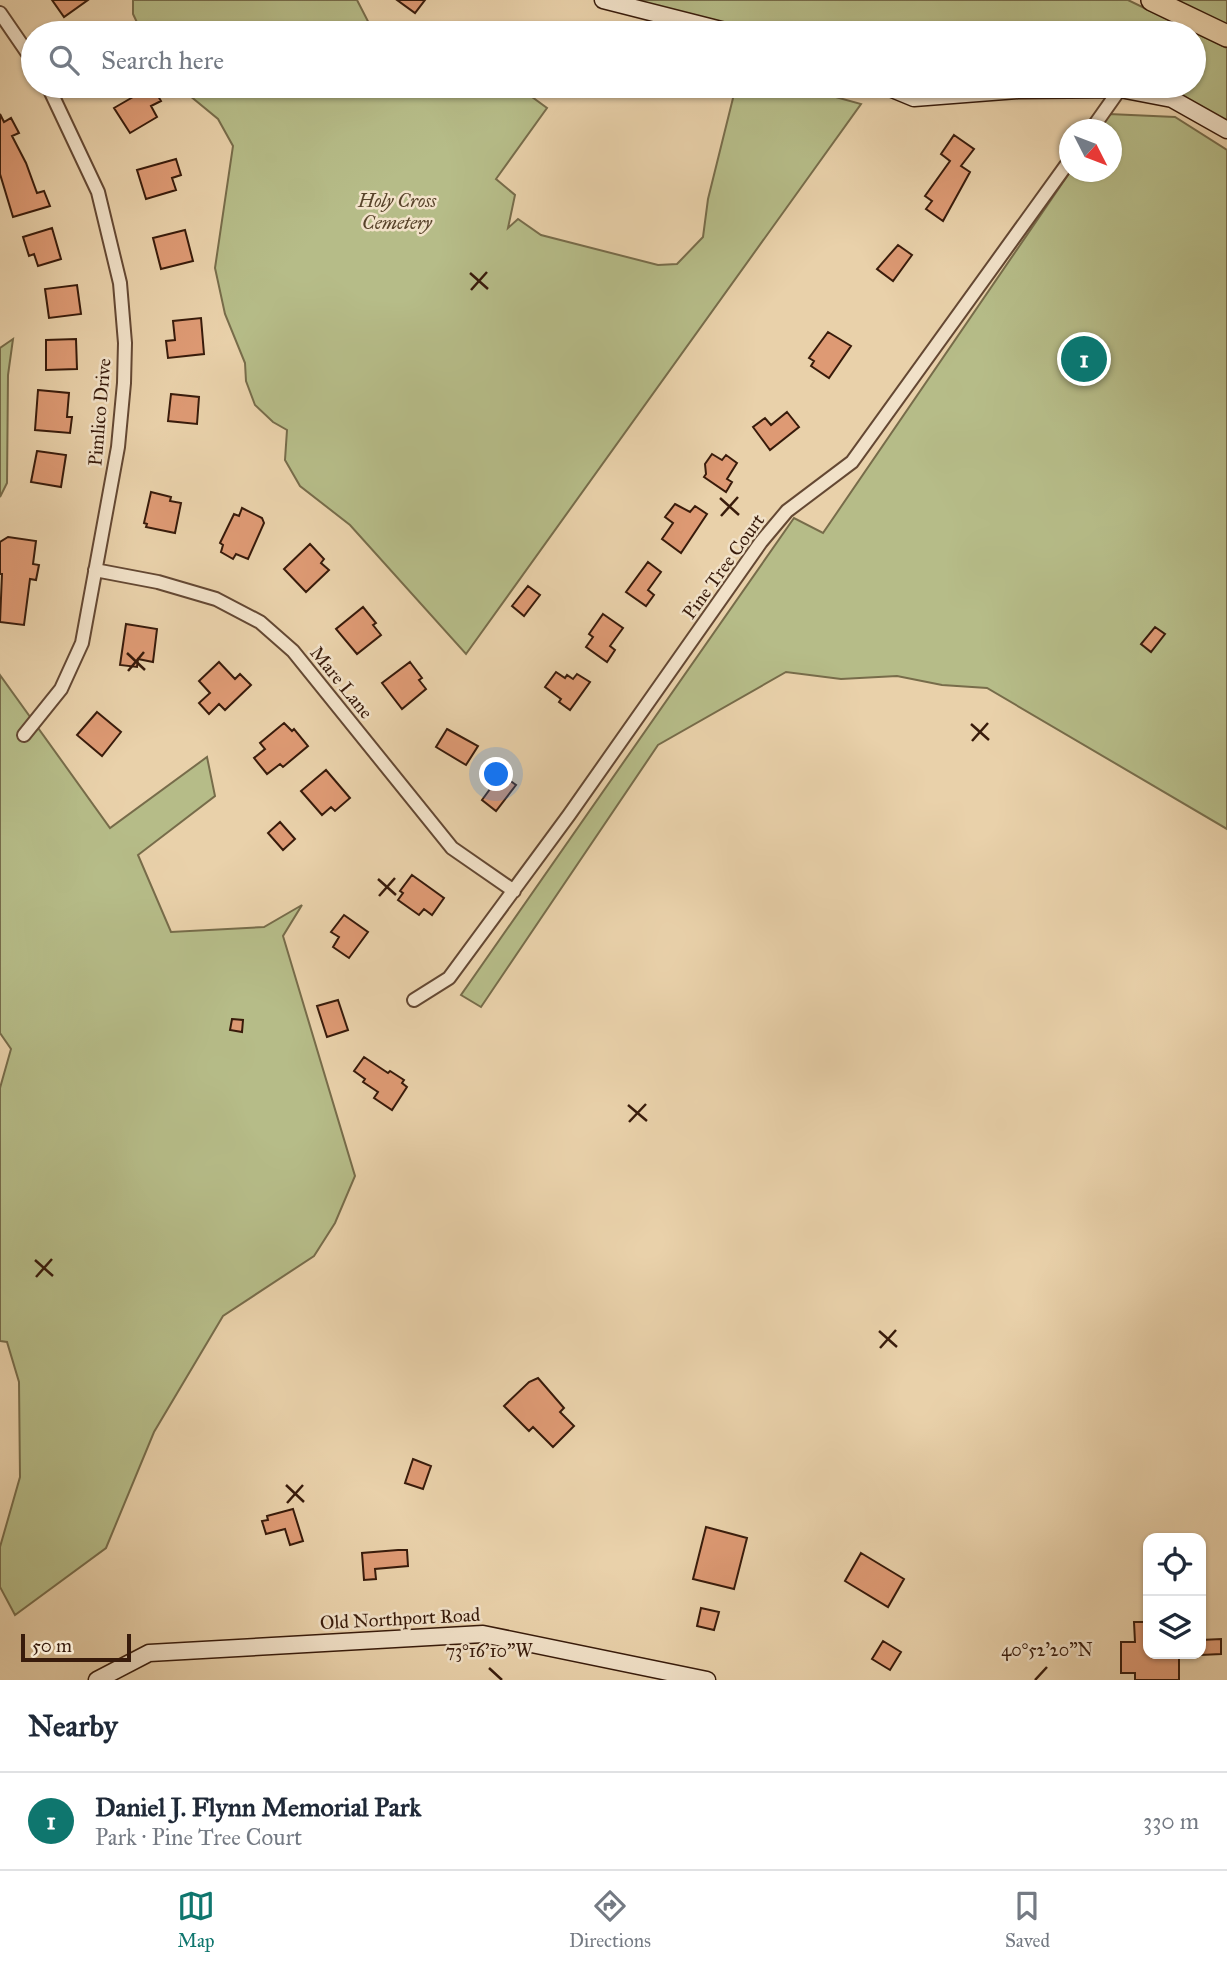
<!DOCTYPE html>
<meta charset="utf-8">
<style>
body{margin:0;font-family:"IM FELL Great Primer",serif;background:#f6f6f7;color:#1f2937}
.controls{position:absolute;right:21px;bottom:21px;display:grid;overflow:hidden;border-radius:14px;box-shadow:0 2px 5px #0004}
.controls button{width:63px;height:63px;display:grid;place-items:center;padding:0;border:0;border-bottom:2px solid #e0e1e3;background:#fff;color:#1f2937;font:35px sans-serif}
.compass{position:absolute;left:1059px;top:119px;width:63px;height:63px;border-radius:50%;background:#fff;box-shadow:0 2px 5px #0004;rotate:132deg}
.scale{position:absolute;left:21px;bottom:18px;width:110px;box-sizing:border-box;padding-left:7px;border:4px solid #381b0b;border-top:0;font-size:19px;line-height:24px;white-space:nowrap;color:#381b0b;-webkit-text-stroke:5px #f1e1c8;paint-order:stroke}
.you{position:absolute;left:497px;top:775px;width:24px;height:24px;margin:-18px;border:5px solid #fff;border-radius:50%;background:#1a73e8;box-shadow:0 0 0 10px #1a73e833}
.badge{display:grid;place-items:center;width:46px;height:46px;border-radius:50%;background:#0f766e;color:#fff;font-size:23px;font-weight:700}
.pin{position:absolute;translate:-50% -50%;border:4px solid #fff;box-shadow:0 2px 7px #0006}
.list{margin:0;padding:0;list-style:none}
h2{display:flex;justify-content:space-between;align-items:center;height:91px;margin:0;padding:0 28px;font-size:30px}
h2 small{font-size:23px;font-weight:400;color:#747a83}
.list li{display:grid;grid-template-columns:46px 1fr auto;gap:21px;align-items:center;box-sizing:border-box;height:98px;padding:0 28px;border-top:2px solid #e0e1e3}
.list b{display:block;font-size:26px;white-space:nowrap}
.list p{margin:0;font-size:23px;white-space:nowrap;color:#747a83}
.list em{font-size:23px;font-style:normal;color:#747a83}
.icon{flex:none;width:38px;height:38px;fill:none;stroke:currentColor;stroke-width:2;stroke-linecap:round;stroke-linejoin:round}
.map{position:relative;flex:none;width:1227px;height:1680px;overflow:hidden}
.search{position:absolute;background:#fff;box-shadow:0 2px 5px #0004;left:21px;right:21px;top:21px;height:77px;display:flex;align-items:center;gap:18px;box-sizing:border-box;padding:0 24px;border-radius:38px;color:#747a83;font-size:26px}
.sheet{height:189px;background:#fff}
nav{display:flex;justify-content:space-around;align-items:center;box-sizing:border-box;height:98px;border-top:2px solid #e0e1e3;background:#fff;font-size:19px;color:#747a83}
nav a{display:grid;justify-items:center;gap:4px}
nav .on{color:#0f766e}
.map>svg:first-child{display:block}
.green{fill:#b6bc88;stroke:#776c4a;stroke-width:2}
.building{fill:#de9a74;stroke:#381b0b;stroke-width:2}
.lines{fill:none;stroke-linecap:round;stroke-linejoin:round}
.street-casing{stroke:#644833;stroke-width:16}
.secondary-casing{stroke:#381b0b;stroke-width:19}
.highway-casing{stroke:#381b0b;stroke-width:24}
.street{stroke:#f1e1c8;stroke-width:12}
.secondary{stroke:#f1e1c8;stroke-width:16}
.highway{stroke:#e9d1aa;stroke-width:21}
.ticks{fill:none;stroke:#381b0b;stroke-width:2.5}
.labels{text-anchor:middle;stroke-width:5;stroke-linejoin:round;paint-order:stroke}
.park-label{font-size:19px;font-style:italic;fill:#58432a;stroke:#f1e1c8}
.street-label{font-size:19px;fill:#381b0b;stroke:#f1e1c8}
.ticks-label{font-size:18px;text-anchor:middle;fill:#381b0b;stroke:#f1e1c8;stroke-width:5;stroke-linejoin:round;paint-order:stroke}
</style>
<div class="map">
<svg width="1227" height="1680" viewBox="0 0 1227 1680">
<rect width="100%" height="100%" fill="#e9d1aa"/>
<filter id="stains"><feTurbulence type="fractalNoise" baseFrequency=".00286" numOctaves="4"/><feColorMatrix values="0 0 0 0 .2 0 0 0 0 .09 0 0 0 0 .02 0 0 0 .5 -.17"/></filter>
<radialGradient id="worn" r=".72"><stop offset=".6" stop-color="#630" stop-opacity="0"/><stop offset="1" stop-color="#630" stop-opacity=".3"/></radialGradient>
<path class="green" d="M133,0H357L374,33H142L133,14Z
M625,0H1128L1227,48V121L1121,86H1194V33H745Z
M1173,0H1227V24Z
M178,86H517L547,108L496,179L515,195L508,228L518,219L541,235L658,265L677,264L703,237L708,199L736,86H796L861,104L466,654L350,525L300,486L285,460L287,430L273,422L255,405L246,381L245,363L225,314L215,268L233,146L218,119Z
M1109,114L1175,117L1227,150V829L987,688L942,685L897,676L841,679L786,672L658,745L481,1007L461,995L794,518L823,533L1070,172H1112V130L1099,129Z
M13,339L8,375L7,483L0,497V348Z
M0,675L110,828L207,757L215,796L138,855L171,932L264,927L302,905L283,936L355,1176L335,1223L314,1256L223,1316L154,1432L106,1548L15,1615L0,1587V1547L20,1477L19,1382L7,1342L0,1341V1088L11,1049L0,1033Z"/>
<path class="building" d="M52,0H88L64,17Z
M397,0H425L415,13Z
M152,86L161,101L151,106L157,117L130,133L114,108Z
M0,114L4,122L11,118L19,133L12,136L26,163L37,193L44,191L50,206L13,217L0,174Z
M954,135L974,149L961,166L970,172L943,221L926,209L932,201L925,196L950,161L941,154Z
M176,159L181,175L172,178L176,190L146,199L137,170Z
M52,228L61,259L38,266L34,254L29,256L23,237Z
M185,230L193,261L161,269L153,238Z
M898,245L912,255L893,281L877,269Z
M77,285L81,314L49,318L45,289Z
M201,318L204,354L168,358L166,341L175,340L173,321Z
M828,332L851,346L829,378L811,366L814,361L809,358Z
M76,339L77,369L46,370V340Z
M38,390L69,393L67,417H72L70,433L35,430Z
M171,394L199,397L197,424L168,421Z
M787,412L799,427L770,450L753,427L765,418L771,425Z
M37,451L66,455L61,487L31,482Z
M712,454L722,460L726,455L737,463L727,479L732,482L726,492L704,477L706,474L705,464Z
M151,492L171,497L170,501L181,503L175,533L146,527L147,524L144,523Z
M675,504L690,512L695,506L707,514L681,553L662,539L673,523L665,517Z
M242,508L262,518L264,523L248,559L236,554L233,559L221,552L223,545L220,543L234,514L239,516Z
M8,537L36,541L33,564L39,565L36,580L30,579L24,625L0,622L2,574H0V542Z
M310,544L324,559L321,563L329,570L306,592L284,569Z
M648,562L661,572L648,590L654,595L646,606L626,592Z
M528,586L540,595L524,616L512,606Z
M363,607L376,623L373,625L381,635L357,654L336,629Z
M603,614L623,628L610,646L615,650L607,662L586,647L593,637L589,634Z
M126,624L157,629L153,662L138,659L137,667L120,665Z
M1155,627L1165,634L1151,652L1141,644Z
M219,662L235,679L240,674L251,685L225,710L219,704L209,714L199,703L210,693L199,681Z
M410,662L422,678L419,680L426,689L402,709L382,683Z
M556,672L565,678L567,675L573,679L577,674L590,682L570,710L559,702L561,699L545,687Z
M97,712L121,732L102,756L77,735Z
M284,723L292,731L294,729L308,746L283,767L280,764L267,774L254,758L265,749L260,743Z
M447,729L478,746L466,765L436,747Z
M326,770L350,798L335,811L331,807L322,815L301,791Z
M501,774L516,785L496,811L482,800Z
M280,822L295,839L283,850L268,833Z
M412,875L444,898L432,915L424,909L419,915L398,900L403,893L400,891Z
M344,915L368,932L349,958L333,947L339,937L331,932Z
M338,1000L348,1030L327,1037L317,1006Z
M232,1019L243,1020L242,1032L230,1030Z
M364,1057L388,1073L390,1071L404,1080L402,1083L407,1087L392,1110L374,1098L378,1092L363,1082L365,1079L354,1071Z
M538,1378L564,1408L560,1412L574,1426L553,1447L533,1427L529,1431L504,1406L529,1382Z
M413,1459L431,1466L423,1489L405,1483Z
M293,1509L303,1541L290,1545L285,1529L266,1534L262,1521L268,1520L267,1516Z
M706,1527L747,1538L734,1589L693,1579Z
M398,1550H407L408,1566L375,1569L376,1579L364,1580L362,1553Z
M861,1553L904,1579L888,1607L845,1581Z
M701,1608L719,1612L714,1630L697,1626Z
M1134,1622H1148V1654H1179V1680H1135V1673H1121V1642H1135Z
M1221,1639V1654L1201,1655V1640Z
M883,1641L901,1652L890,1670L872,1659Z"/>
<g class="lines">
<defs>
<path id="street" d="M0,13L33,61
M1091,130L1120,89
M95,570L158,582L216,599L260,622L293,651L452,848L514,891
M24,735L61,689L82,643L118,447L124,383L125,343L120,283L98,192L48,86
M414,1000L449,978L569,815L761,542L787,511L852,462L1070,160"/>
<path id="secondary" d="M603,0L733,33
M885,86L914,98L1018,90L1120,89L1172,99L1227,130
M97,1680L149,1653L483,1634L707,1680"/>
<path id="highway" d="M1152,0L1227,36"/>
</defs>
<use href="#street" class="street-casing"/>
<use href="#secondary" class="secondary-casing"/>
<use href="#highway" class="highway-casing"/>
<use href="#street" class="street"/>
<use href="#secondary" class="secondary"/>
<use href="#highway" class="highway"/>
</g>
<path class="ticks" d="M470,273L488,289M471,290L487,272M720,498L739,515M721,516L738,497M127,653L145,670M128,671L144,652M971,724L989,740M972,741L988,723M378,879L396,895M379,896L395,878M628,1105L647,1121M629,1122L646,1104M35,1260L53,1276M36,1277L52,1259M879,1331L897,1347M880,1348L896,1330M286,1485L304,1502M287,1503L303,1485M489,1668L502,1680M1035,1680L1047,1667"/>
<g class="labels">
<g class="park-label">
<text x="397" y="207">Holy Cross<tspan x="397" dy="22">Cemetery</tspan></text>
</g>
<g class="street-label">
<text transform="translate(99 412) rotate(-85)" y="7">Pimlico Drive</text>
<text transform="translate(723 566) rotate(-54)" y="7">Pine Tree Court</text>
<text transform="translate(342 682) rotate(51)" y="7">Mare Lane</text>
<text transform="translate(400 1618) rotate(-3)" y="7">Old Northport Road</text>
</g>
</g>
<g class="ticks-label">
<text x="1047" y="1656">40°52'20"N</text>
<text x="489" y="1657">73°16'10"W</text>
</g>
<rect width="100%" height="100%" filter="url(#stains)"/>
<rect width="100%" height="100%" fill="url(#worn)"/>
</svg>
<div class="controls">
<button><svg class="icon" aria-label="locate" viewBox="0 0 24 24"><circle cx="12" cy="12" r="6"/><path d="M12 2v4M12 18v4M2 12h4M18 12h4"/></svg></button>
<button><svg class="icon" aria-label="layers" viewBox="0 0 24 24"><path d="M12 4l9 5-9 5-9-5zM3 14l9 5 9-5"/></svg></button>
</div>
<svg class="compass" viewBox="-18 -18 36 36"><path d="M0-13l5 13h-10z" fill="#e53935"/><path d="M0 13l5-13h-10z" fill="#747a83"/></svg>
<div class="scale">50 m</div>
<div class="you"></div>
<div class="pin badge" style="left:1084px;top:359px">1</div>
<div class="search"><svg class="icon" aria-label="search" viewBox="0 0 24 24"><circle cx="10" cy="10" r="6"/><path d="M15 15l6 6"/></svg>Search here</div>
</div>
<section class="sheet">
<h2>Nearby<small></small></h2>
<ul class="list">
<li><span class="badge">1</span><div><b>Daniel J. Flynn Memorial Park</b><p>Park · Pine Tree Court</p></div><em>330 m</em></li>
</ul>
</section>
<nav>
<a class="on"><svg class="icon" aria-label="map" viewBox="0 0 24 24"><path d="M3 6l6-2 6 2 6-2v14l-6 2-6-2-6 2zM9 4v14M15 6v14"/></svg>Map</a>
<a><svg class="icon" aria-label="directions" viewBox="0 0 24 24"><path d="M12 3l9 9-9 9-9-9zM9 14v-3h6M13 9l2 2-2 2"/></svg>Directions</a>
<a><svg class="icon" aria-label="saved" viewBox="0 0 24 24"><path d="M7 4h10v16l-5-4-5 4z"/></svg>Saved</a>
</nav>
